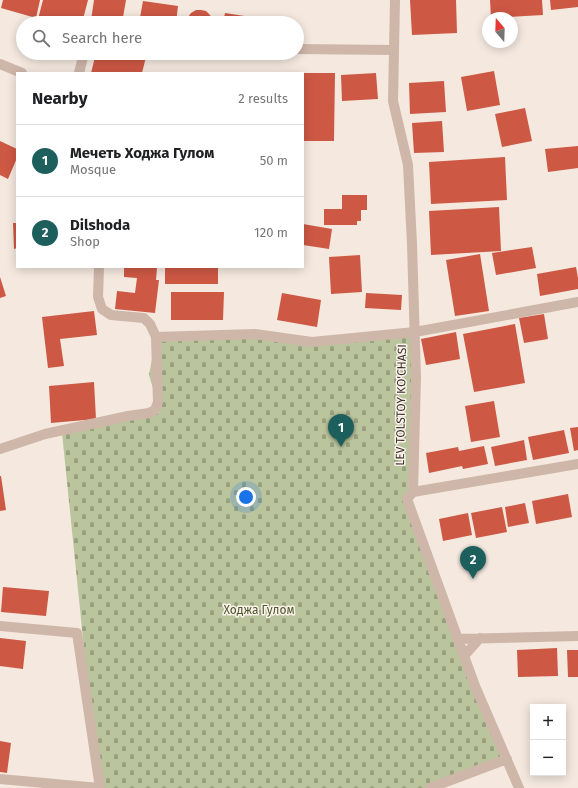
<!DOCTYPE html>
<meta charset="utf-8">
<style>
body{margin:0;font-family:"Fira Sans",sans-serif;background:#f6f6f6;color:#202124}
.controls{position:absolute;right:12px;bottom:12px;display:grid;overflow:hidden;border-radius:0px;box-shadow:0 2px 10px #0003}
.controls button{width:36px;height:36px;display:grid;place-items:center;padding:0;border:0;border-bottom:1px solid #e0e0e0;background:#fff;color:#202124;font:20px sans-serif}
.compass{position:absolute;left:482px;top:12px;width:36px;height:36px;border-radius:50%;background:#fff;box-shadow:0 2px 10px #0003;rotate:341deg}
.you{position:absolute;left:246px;top:497px;width:14px;height:14px;margin:-10px;border:3px solid #fff;border-radius:50%;background:#1a73e8;box-shadow:0 0 0 6px #1a73e833}
.badge{display:grid;place-items:center;width:26px;height:26px;border-radius:50%;background:#1c5f5d;color:#fff;font-size:13px;font-weight:700}
.pin{position:absolute;translate:-50% -33px;filter:drop-shadow(0 1px 2px #0008)}
.pin::after{content:'';position:absolute;top:21px;width:14px;height:12px;background:inherit;clip-path:polygon(0 0,100% 0,50% 100%)}
.list{margin:0;padding:0;list-style:none}
h2{display:flex;justify-content:space-between;align-items:center;height:52px;margin:0;padding:0 16px;font-size:17px}
h2 small{font-size:13px;font-weight:400;color:#757577}
.list li{display:grid;grid-template-columns:26px 1fr auto;gap:12px;align-items:center;box-sizing:border-box;height:72px;padding:0 16px;border-top:1px solid #e0e0e0}
.list b{display:block;font-size:15px;white-space:nowrap}
.list p{margin:0;font-size:13px;white-space:nowrap;color:#757577}
.list em{font-size:13px;font-style:normal;color:#757577}
.icon{flex:none;width:22px;height:22px;fill:none;stroke:currentColor;stroke-width:2;stroke-linecap:round;stroke-linejoin:round}
.map{position:relative;flex:none;width:578px;height:788px;overflow:hidden}
.search{position:absolute;background:#fff;box-shadow:0 2px 10px #0003;left:16px;top:16px;width:288px;height:44px;display:flex;align-items:center;gap:10px;box-sizing:border-box;padding:0 14px;border-radius:22px;color:#757577;font-size:15px}
.panel{position:absolute;background:#fff;box-shadow:0 2px 10px #0003;left:16px;top:72px;width:288px;height:196px;border-radius:0px}
.map>svg:first-child{display:block}
.cemetery{fill:url(#cemetery-stones)}
.building{fill:#cd5844}
.lines{fill:none;stroke-linecap:round;stroke-linejoin:round}
.minor{stroke:#ceb6a9;stroke-width:10}
.labels{text-anchor:middle;stroke-width:3;stroke-linejoin:round;paint-order:stroke}
.street-label{font-size:12px;fill:#3a2d29;stroke:#fbf3ec}
.park-label{font-size:12px;fill:#4e5a2c;stroke:#fbf3ec}
</style>
<div class="map">
<svg width="578" height="788" viewBox="0 0 578 788">
<defs>
<pattern id="cemetery-stones" width="16" height="16" patternUnits="userSpaceOnUse"><rect width="16" height="16" fill="#bbc59d"/><path d="M2 7V4a2 2 0 0 1 4 0v3zM10 15v-3a2 2 0 0 1 4 0v3z" fill="#99a080"/></pattern>
</defs>
<rect width="100%" height="100%" fill="#f4e8df"/>
<path class="cemetery" d="M415,332V426L407,499L507,759L430,788H104L91,717L62,433L160,412L149,375L156,337L327,340Z"/>
<path class="building" d="M3,0H40L36,18L1,8Z
M43,0H88L82,23H37Z
M94,0H126L122,23H112L91,20Z
M410,0H456L457,33L412,35Z
M490,0H542L543,15L491,18Z
M550,0H578V7L551,10Z
M143,1L178,6L176,23H139Z
M196,10H201L206,11L210,15L212,19L213,23H186L188,17L191,13Z
M225,13L265,19L264,23H223Z
M96,53H147L142,73H91Z
M494,71L500,105L467,111L461,77Z
M303,73H335L334,141H303Z
M376,73L378,99L342,101L341,75Z
M444,81L446,112L410,114L409,83Z
M525,108L532,141L502,147L495,114Z
M442,121L444,152L414,153L412,123Z
M0,141L17,149V158L8,179L0,175Z
M578,146V168L548,172L545,149Z
M505,157L507,200L431,204L429,162Z
M342,195H367V210H361V221H357V225H324V209H342Z
M499,207L501,251L431,255L429,211Z
M13,223H17V248L14,249Z
M303,224L332,229L329,249L303,245Z
M532,247L536,268L496,275L492,253Z
M480,254L489,311L455,316L446,260Z
M360,255L362,292L331,294L329,257Z
M124,267L157,268L156,280H159L155,313L115,309L117,291L135,293L137,278L124,277Z
M165,267H218V284H165Z
M576,267L578,278V289L540,296L537,274Z
M0,277L6,296L0,298Z
M171,292H224L223,320H171Z
M282,293L321,300L317,327L277,320Z
M366,293L402,295L401,310L365,308Z
M94,311L97,335L60,339L64,366L48,368L42,317Z
M544,314L548,339L524,343L519,318Z
M515,324L525,383L474,392L463,334Z
M456,332L460,359L426,365L421,339Z
M94,382L96,419L51,423L49,386Z
M494,401L500,437L471,442L465,406Z
M578,427V450L574,451L570,428Z
M564,430L569,453L533,460L528,437Z
M524,440L527,460L495,466L491,447Z
M484,446L488,464L463,469L462,466L429,473L426,453L458,447L459,451Z
M0,476H1L6,510L0,511Z
M568,494L572,517L536,524L532,501Z
M525,503L529,523L508,527L505,507Z
M502,507L507,532L476,538L471,513Z
M468,513L472,535L443,541L439,519Z
M3,587L49,591L46,616L1,612Z
M0,638L26,641L23,669L0,666Z
M557,648L558,676L518,677L517,650Z
M567,650H578V677H568Z
M0,741L11,743L7,773L0,772Z"/>
<g class="lines">
<path class="minor" d="M395,0L393,101L408,165L412,244L416,377L413,492L407,499L475,686L519,788
M297,49L394,50
M202,53L213,55L225,53
M0,64L22,73
M79,73L84,53
M156,337L255,334L312,342L415,332L578,302
M0,449L45,434L128,416L149,413L155,410L158,402L156,337L150,324L144,318L111,315L102,309L98,297L99,267
M413,492L578,464
M0,626L77,633L100,788
M457,639L578,636
M464,656L480,638
M0,779L99,788
M430,788L507,759"/>
</g>
<g class="labels">
<g class="street-label">
<text transform="translate(401 405) rotate(-89)" y="4">LEV TOLSTOY KO'CHASI</text>
</g>
<g class="park-label">
<text x="259" y="614">Ходжа Гулом</text>
</g>
</g>
</svg>
<div class="controls">
<button>+</button>
<button>−</button>
</div>
<svg class="compass" viewBox="-18 -18 36 36"><path d="M0-13l5 13h-10z" fill="#e53935"/><path d="M0 13l5-13h-10z" fill="#757577"/></svg>
<div class="you"></div>
<div class="pin badge" style="left:341px;top:447px">1</div>
<div class="pin badge" style="left:473px;top:579px">2</div>
<div class="search"><svg class="icon" aria-label="search" viewBox="0 0 24 24"><circle cx="10" cy="10" r="6"/><path d="M15 15l6 6"/></svg>Search here</div>
<section class="panel">
<h2>Nearby<small>2 results</small></h2>
<ul class="list">
<li><span class="badge">1</span><div><b>Мечеть Ходжа Гулом</b><p>Mosque</p></div><em>50 m</em></li>
<li><span class="badge">2</span><div><b>Dilshoda</b><p>Shop</p></div><em>120 m</em></li>
</ul>
</section>
</div>
